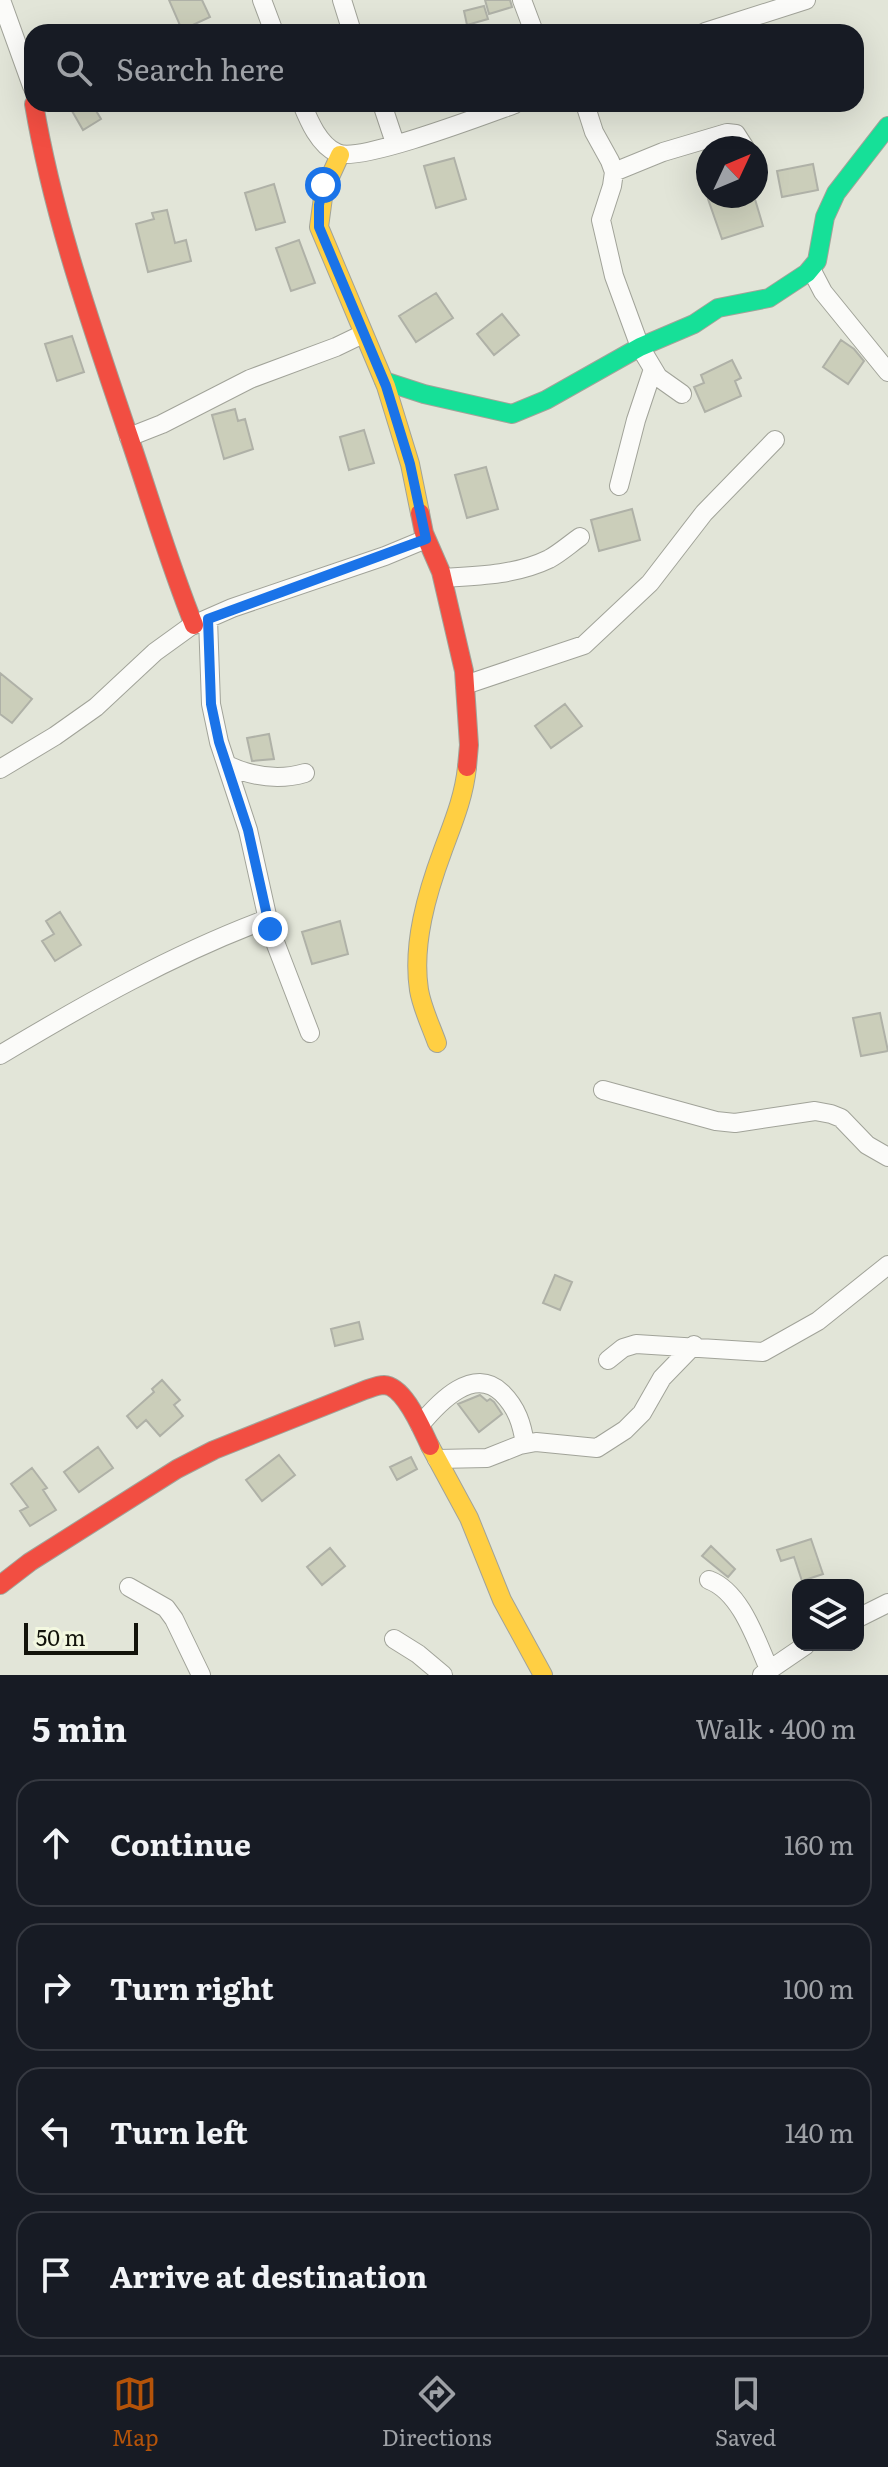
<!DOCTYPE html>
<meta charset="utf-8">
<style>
body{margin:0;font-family:Literata,serif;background:#242831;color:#f1f3f6}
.controls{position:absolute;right:24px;bottom:24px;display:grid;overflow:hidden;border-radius:16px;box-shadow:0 8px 32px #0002}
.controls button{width:72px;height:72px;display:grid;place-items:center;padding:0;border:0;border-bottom:2px solid #363941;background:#171b24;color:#f1f3f6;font:40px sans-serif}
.compass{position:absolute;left:696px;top:136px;width:72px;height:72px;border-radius:50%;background:#171b24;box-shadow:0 8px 32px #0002;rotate:46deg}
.scale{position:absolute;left:24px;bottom:20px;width:114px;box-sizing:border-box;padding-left:8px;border:4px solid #12130b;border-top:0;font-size:22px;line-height:28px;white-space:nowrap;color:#12130b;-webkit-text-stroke:6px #f3f8e0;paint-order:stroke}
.stop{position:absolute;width:24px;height:24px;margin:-18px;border:6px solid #1a73e8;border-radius:50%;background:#fff}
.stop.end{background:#1a73e8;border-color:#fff;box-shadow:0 2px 8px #0008}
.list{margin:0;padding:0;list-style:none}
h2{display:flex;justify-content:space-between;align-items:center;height:104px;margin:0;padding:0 32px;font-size:34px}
h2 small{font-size:26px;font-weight:400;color:#9ea1a6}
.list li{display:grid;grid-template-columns:52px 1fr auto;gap:24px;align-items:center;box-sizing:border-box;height:128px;margin:0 16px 16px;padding:0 16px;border:2px solid #363941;border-radius:24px}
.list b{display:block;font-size:30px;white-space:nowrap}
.list em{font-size:26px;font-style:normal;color:#9ea1a6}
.icon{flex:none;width:44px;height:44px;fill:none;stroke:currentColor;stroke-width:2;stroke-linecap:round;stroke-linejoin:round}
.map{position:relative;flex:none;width:888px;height:1675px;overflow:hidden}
.search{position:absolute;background:#171b24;box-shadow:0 8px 32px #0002;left:24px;right:24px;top:24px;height:88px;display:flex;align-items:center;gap:20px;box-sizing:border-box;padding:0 28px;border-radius:24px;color:#9ea1a6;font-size:30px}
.sheet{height:680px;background:#171b24}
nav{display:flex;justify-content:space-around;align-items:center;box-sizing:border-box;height:112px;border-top:2px solid #363941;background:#171b24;font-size:22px;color:#9ea1a6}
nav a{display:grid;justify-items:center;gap:4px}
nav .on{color:#b45309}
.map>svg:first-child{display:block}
.building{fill:#cbceba;stroke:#afb1a7;stroke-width:2}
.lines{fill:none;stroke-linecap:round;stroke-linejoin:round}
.street-casing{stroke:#a1a399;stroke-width:20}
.fast-casing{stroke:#a1a399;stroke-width:20}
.slow-casing{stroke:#a1a399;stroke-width:20}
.jam-casing{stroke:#a1a399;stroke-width:20}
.street{stroke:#fbfbf9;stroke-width:18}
.fast{stroke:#16e098;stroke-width:18}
.slow{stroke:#ffcf43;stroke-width:18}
.jam{stroke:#f24e42;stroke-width:18}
.route{stroke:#1a73e8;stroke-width:10}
</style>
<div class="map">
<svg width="888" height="1675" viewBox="0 0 888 1675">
<rect width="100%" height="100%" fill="#e2e5d8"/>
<path class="building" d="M169,0H202L210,17L182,30Z
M485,0H510L512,7L489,14Z
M484,6L488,19L467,25L464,11Z
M68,104H92L101,119L83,130Z
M454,158L466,199L436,208L424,166Z
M813,164L818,190L782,197L777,171Z
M274,184L285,222L256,230L245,193Z
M714,196H754L763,226L722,239L708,199Z
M167,210L175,243L186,240L191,261L148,272L136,224L154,219L152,213Z
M299,240L315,283L291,291L276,248Z
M436,293L453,318L416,342L399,316Z
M502,314L519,335L494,355L477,334Z
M72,336L84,372L57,381L45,344Z
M841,340L854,349L864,361L848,384L823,367Z
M732,360L741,378L735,381L741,396L705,412L694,387L704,383L701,375Z
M235,409L238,421L245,419L253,449L224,459L212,415Z
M364,430L374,463L349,470L340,437Z
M486,467L498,509L467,518L455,475Z
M632,509L640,540L599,551L591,520Z
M0,673L32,699L12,723L0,714Z
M565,704L582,726L551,748L535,726Z
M269,734L274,759L252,761L247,738Z
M60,912L81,945L55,961L42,941L54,934L46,921Z
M340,921L348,954L312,964L302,932Z
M880,1013L888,1051L861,1056L853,1018Z
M555,1275L572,1282L560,1310L543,1303Z
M359,1322L363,1339L335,1346L331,1329Z
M162,1380L180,1400L174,1405L183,1416L160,1436L146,1420L137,1428L127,1416L154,1392L152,1389Z
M480,1395L487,1401L490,1399L494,1402L502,1414L479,1432L458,1404Z
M98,1447L113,1468L79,1492L64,1472Z
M279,1455L295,1475L262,1501L246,1480Z
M411,1457L417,1469L397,1480L390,1467Z
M32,1468L47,1488L43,1490L56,1510L30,1526L20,1511L28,1507L11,1484Z
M811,1539L823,1574L802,1581L794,1557L781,1561L777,1550Z
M711,1546L735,1569L728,1577L702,1556Z
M330,1548L345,1566L322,1585L307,1567Z"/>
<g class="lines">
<defs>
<path id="street" d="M1,0L32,86
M262,0L274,32
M342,0L352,32
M522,0L534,32
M705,32L806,0
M302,104C309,121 319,145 337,153C359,163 487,114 515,104
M382,104L395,143
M585,104L594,132L610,161L614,172L612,186L601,220L614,276L640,347L658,377L682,394
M614,172L663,152L727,133L736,134L745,148
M811,269L823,292L888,372
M129,437L162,424L250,379L336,347L363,334
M619,486L636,420L653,369
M443,578C478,576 516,575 549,559C560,553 570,544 580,537
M208,619L211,704L219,742L248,830L270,929L310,1033
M465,685L584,645L650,583L704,513L775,440
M227,765C253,777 278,781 305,773
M0,769L55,736L96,707L155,652L191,626L232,608L385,556L426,539
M0,1055C85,1004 173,954 267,919
M603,1090L716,1121L735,1123L815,1111L831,1114L841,1118L867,1145L888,1157
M608,1360L623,1348L636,1344L763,1352L818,1321L888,1265
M420,1425C439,1402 474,1365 502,1393C517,1408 522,1424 525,1444
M437,1459L487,1458L520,1445L536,1442L597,1448L625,1430L642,1413L662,1378L694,1345
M709,1580C741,1592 756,1640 769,1669
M129,1587L166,1608L174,1619L201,1675
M858,1618L888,1603
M394,1639L418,1654L443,1675
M762,1675L806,1645"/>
<path id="fast" d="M384,381L424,394L512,414L546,400L640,347L694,324L718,308L769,298L807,273L817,261L825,217L836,193L888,126"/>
<path id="slow" d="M340,155L324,190L319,227L386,386L410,464L420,513
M437,1043C431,1026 422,1008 419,990C412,944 427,893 443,850C453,823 464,797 467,767
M430,1446L469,1518L502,1600L543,1675"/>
<path id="jam" d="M34,104C53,216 90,321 126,428C149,494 168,561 194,625
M420,513L424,533L441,572L464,671L469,745L467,767
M0,1585L30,1562L177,1469L214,1450L365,1390C371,1388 378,1385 384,1385C405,1386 422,1430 430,1446"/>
</defs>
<use href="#street" class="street-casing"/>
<use href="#fast" class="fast-casing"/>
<use href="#slow" class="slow-casing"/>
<use href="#jam" class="jam-casing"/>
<use href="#street" class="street"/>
<use href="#fast" class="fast"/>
<use href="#slow" class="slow"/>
<use href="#jam" class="jam"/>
</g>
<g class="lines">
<path class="route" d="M270,929L248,830L219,742L211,704L208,619L426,539L410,464L386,386L319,227V205L323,185"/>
</g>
</svg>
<div class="controls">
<button><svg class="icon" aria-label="layers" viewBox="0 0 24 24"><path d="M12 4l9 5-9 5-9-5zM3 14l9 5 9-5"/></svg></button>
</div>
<svg class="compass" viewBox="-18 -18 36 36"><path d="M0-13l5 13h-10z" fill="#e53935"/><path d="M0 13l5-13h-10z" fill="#9ea1a6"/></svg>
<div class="scale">50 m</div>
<div class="stop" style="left:323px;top:185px"></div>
<div class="stop end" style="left:270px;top:929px"></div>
<div class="search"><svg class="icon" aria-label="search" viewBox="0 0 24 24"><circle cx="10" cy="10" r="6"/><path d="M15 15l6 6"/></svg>Search here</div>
</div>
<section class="sheet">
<h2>5 min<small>Walk · 400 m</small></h2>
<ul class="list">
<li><svg class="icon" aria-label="ahead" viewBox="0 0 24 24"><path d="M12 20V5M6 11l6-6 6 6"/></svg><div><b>Continue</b></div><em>160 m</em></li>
<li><svg class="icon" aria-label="right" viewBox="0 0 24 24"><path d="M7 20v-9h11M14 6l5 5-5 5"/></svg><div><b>Turn right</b></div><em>100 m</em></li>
<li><svg class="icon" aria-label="left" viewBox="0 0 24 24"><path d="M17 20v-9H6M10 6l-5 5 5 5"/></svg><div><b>Turn left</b></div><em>140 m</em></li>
<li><svg class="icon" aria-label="arrive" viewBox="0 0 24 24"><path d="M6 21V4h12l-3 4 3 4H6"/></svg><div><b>Arrive at destination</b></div></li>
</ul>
</section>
<nav>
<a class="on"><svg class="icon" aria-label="map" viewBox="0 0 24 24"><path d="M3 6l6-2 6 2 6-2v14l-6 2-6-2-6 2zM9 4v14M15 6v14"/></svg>Map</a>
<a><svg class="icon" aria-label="directions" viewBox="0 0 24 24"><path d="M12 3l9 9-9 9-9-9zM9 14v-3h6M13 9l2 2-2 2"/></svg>Directions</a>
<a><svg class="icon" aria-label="saved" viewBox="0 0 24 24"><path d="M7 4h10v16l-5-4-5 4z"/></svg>Saved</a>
</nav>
